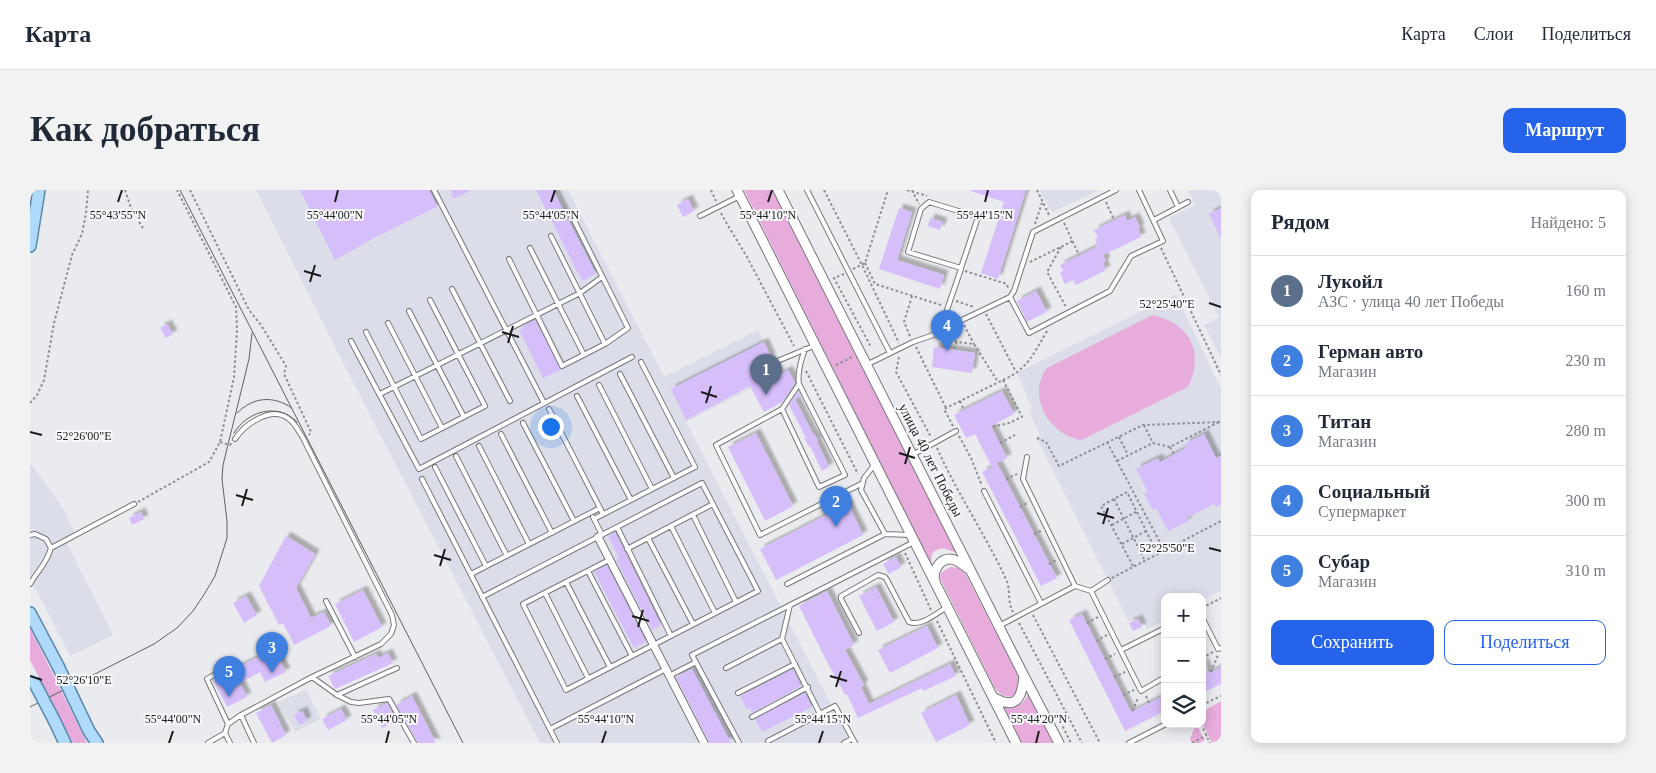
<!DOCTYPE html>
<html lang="ru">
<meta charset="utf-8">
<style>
body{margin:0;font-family:Georgia,serif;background:#f2f2f3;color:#1f2937}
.controls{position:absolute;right:15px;bottom:15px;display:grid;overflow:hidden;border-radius:10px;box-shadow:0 2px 12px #0003}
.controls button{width:45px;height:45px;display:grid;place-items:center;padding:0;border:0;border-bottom:1px solid #e0e1e3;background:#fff;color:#1f2937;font:25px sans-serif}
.you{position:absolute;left:520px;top:236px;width:18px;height:18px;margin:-12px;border:4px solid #fff;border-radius:50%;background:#1a73e8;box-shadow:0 0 0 8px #1a73e833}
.badge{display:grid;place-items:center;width:32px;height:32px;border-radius:50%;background:#2563eb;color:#fff;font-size:16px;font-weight:700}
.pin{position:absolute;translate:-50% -41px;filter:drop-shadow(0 1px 2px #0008)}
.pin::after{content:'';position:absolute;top:26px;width:18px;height:15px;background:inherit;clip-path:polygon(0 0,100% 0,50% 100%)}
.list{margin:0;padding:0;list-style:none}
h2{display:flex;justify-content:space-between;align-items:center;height:65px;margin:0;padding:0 20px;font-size:21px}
h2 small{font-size:16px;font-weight:400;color:#747a83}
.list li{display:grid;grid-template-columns:32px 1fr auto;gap:15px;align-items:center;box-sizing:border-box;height:70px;padding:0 20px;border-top:1px solid #e0e1e3}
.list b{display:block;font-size:19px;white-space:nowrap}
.list p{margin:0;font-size:16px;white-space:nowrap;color:#747a83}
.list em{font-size:16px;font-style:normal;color:#747a83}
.actions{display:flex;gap:10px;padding:15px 20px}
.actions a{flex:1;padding:11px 0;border:1px solid #2563eb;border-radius:10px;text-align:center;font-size:18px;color:#2563eb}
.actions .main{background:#2563eb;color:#fff}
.icon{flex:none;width:28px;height:28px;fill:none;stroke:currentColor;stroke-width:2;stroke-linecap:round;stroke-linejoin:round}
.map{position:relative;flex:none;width:1191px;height:553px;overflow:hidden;border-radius:10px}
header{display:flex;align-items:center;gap:30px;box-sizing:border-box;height:70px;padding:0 25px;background:#fff;border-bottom:1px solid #e0e1e3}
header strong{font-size:24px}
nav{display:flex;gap:28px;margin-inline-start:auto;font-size:18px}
.intro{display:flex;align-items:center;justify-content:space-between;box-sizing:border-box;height:120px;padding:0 30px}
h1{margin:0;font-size:35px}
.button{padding:12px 22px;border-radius:10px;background:#2563eb;color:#fff;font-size:18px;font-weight:700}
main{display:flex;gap:30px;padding:0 30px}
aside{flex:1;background:#fff;border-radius:10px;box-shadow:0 2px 12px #0003}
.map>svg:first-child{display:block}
.built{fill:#dbdee9}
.green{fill:#e7abdc}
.building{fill:#d5befa;filter:url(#shadow)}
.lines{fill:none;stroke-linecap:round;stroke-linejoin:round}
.service-casing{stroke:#76777a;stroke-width:6}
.minor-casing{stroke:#76777a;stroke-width:9}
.tertiary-casing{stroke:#76777a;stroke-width:11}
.primary-casing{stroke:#5a88a9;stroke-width:14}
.path{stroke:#8c8d90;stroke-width:2;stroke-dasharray:2.5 2.5;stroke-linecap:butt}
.service{stroke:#fff;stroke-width:4}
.minor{stroke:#fff;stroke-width:7}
.tertiary{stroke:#fff;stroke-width:9}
.primary{stroke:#b0daf9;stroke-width:11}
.tram{stroke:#606062;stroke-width:1}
.primary-bridge-casing{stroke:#5a88a9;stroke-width:14;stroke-linecap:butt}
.primary-bridge{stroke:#b0daf9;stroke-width:11}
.ticks{fill:none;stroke:#1b1b1c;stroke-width:2}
.labels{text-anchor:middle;stroke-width:4;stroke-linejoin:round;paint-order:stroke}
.street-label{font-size:14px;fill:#1b1b1c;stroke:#f8f9fc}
.ticks-label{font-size:12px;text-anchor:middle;fill:#1b1b1c;stroke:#f8f9fc;stroke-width:4;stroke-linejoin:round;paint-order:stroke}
</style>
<header>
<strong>Карта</strong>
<nav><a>Карта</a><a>Слои</a><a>Поделиться</a></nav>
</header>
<div class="intro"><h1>Как добраться</h1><a class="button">Маршрут</a></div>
<main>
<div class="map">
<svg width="1191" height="553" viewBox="0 0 1191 553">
<defs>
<filter id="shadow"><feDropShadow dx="4.5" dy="-4.5" stdDeviation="1" flood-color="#0004"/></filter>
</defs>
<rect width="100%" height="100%" fill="#eaebef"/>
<path class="built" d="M226,0H538L634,187L728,140L751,183L656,232L821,553H510L308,163Z
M1009,0H1070L1022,22Z
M1158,0H1191V168L1174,135L1189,127L1139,28L1165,15Z
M1146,104L1191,199V401L1172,410V407H1135V430L1117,439L1110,426L1099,432L1006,247L1010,245L1000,223L1002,218L987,183Z
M2,275L34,320L44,342L34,348L83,445L40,466L8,403L0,393V276Z
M276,500L291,529L265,542L248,512Z"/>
<path class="green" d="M714,0H742L926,363C917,359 909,355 902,364L901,375Z
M1122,125C1160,133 1175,162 1158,197L1052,250C1019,246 996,205 1017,178Z
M920,377L928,378L935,383L989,487C991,507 977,514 964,497L910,388L911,383Z
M0,438L56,551L57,553H43L0,470Z
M998,504L1023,553H992L974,517C985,518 994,515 998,504Z
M1191,511V549L1182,553L1172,533V522Z
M1166,534L1175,550L1170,553H1162L1160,549Z"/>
<path class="building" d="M270,0H399L407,17L340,50L305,70Z
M420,0H441L424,9Z
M506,0H523L566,84L552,91Z
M941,0H996L968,89L951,83L974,12L941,1Z
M658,9L664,21L653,27L647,15Z
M869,18L882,22L867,70L914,85L910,99L849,79Z
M1191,18V49L1179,24Z
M1095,25L1097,31L1105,27L1110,38L1108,39L1111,47L1073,65L1076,71L1073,73L1076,80L1046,95L1043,90L1035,94L1030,83L1033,81L1030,75L1068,56L1065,49L1068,48L1064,40Z
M900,28L913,32L910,40L898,36Z
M1006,101L1017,122L997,132L987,111Z
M505,130L531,180L513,188L489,140L494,137L493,136Z
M137,134L143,144L136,148L130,138Z
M734,152L741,167H740L742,174L749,185L758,180L765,193L752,212L734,222L720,196L656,230L641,199Z
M904,157L945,163L942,183L902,177Z
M769,201L771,206L765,209L783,244H784L788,251L787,252L799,277L792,281L780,256L779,257L774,248H776L759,215Z
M972,201L984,224L961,236L977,268L967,273L1027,388L1011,396L952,282L962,277L945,244L936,248L924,225Z
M726,243L763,316L735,331L698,257Z
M1174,244L1186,268L1191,266V314L1186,317L1184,314L1156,328L1158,331L1138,341L1126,318L1123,320L1114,304L1118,302L1106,279L1128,268L1130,272L1156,258L1155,254Z
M818,314L833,345L746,390L730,359Z
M111,322L114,329L102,335L99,328Z
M585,342L631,435L622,440L586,370L589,368L578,346Z
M256,346L285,364L266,398L281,428L294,422L301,436L264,455L253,433L249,435L229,396Z
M866,367L871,377L859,384L853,374Z
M577,375L616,452L604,458L564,382Z
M846,397L864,432L847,441L829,406Z
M333,400L352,437L324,452L305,414Z
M797,401L824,455L815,460L834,495L831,497L839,514L920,474L926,486L893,501L892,498L828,528L817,504L815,505L796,470L769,416Z
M216,406L227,425L214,433L203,413Z
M1052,424L1101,522L1135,505V521L1095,541L1039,430Z
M1108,429L1112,437L1103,441L1099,433Z
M897,436L908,458L860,483L848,460Z
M244,459L256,482L235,492L230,482L210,493L217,507L197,517L183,490Z
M358,463L363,473L305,499L298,486L346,464L348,468Z
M1172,469L1179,483L1191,477V494L1172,503Z
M662,479L701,553H680L679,552L646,487Z
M763,479L771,496L722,523L720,518L717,520L710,506Z
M775,503L782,517L732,542L725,529Z
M926,505L940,535L906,552L891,523Z
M382,506L406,553H388L366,515Z
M357,513L367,531L352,538L343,520Z
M241,515L256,545L242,553L226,523Z
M311,519L317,530L298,540L292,529Z
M273,521L277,531L269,535L264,525Z"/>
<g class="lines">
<defs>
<path id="service" d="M404,0L514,213
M777,0L860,163
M1140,0L1148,17
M670,26L710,6
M1124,30L1158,12
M521,46L575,154
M500,58L554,165
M479,69L532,176L575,154L598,138L544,30
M422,99L480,211
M980,107L999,143L1080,101L1101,66L1133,51L1109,0
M379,121L434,227
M358,133L412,238
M336,142L391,249L455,216L400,110
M909,143L931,79V78L948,27L899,12L891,19L878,62L931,78
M321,151L389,279L602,167
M745,172L786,155
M838,174L883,152L909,143L932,130L980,107L984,101L1003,42L1086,0
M590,184L644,288
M769,194L752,219L789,297L815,285L769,194C767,183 771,170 775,159
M569,195L622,299
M350,204L550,103L572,87
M547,206L601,310
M519,219L573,324
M752,219L686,255L730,345L833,293
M493,233L544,331
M471,244L522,343
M205,249C215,234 242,215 259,229C265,233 269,242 273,248L362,425L364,435L361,444L351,454L282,487L211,525
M449,256L499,354
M882,265L926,241
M426,266L477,366
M997,267L993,289L1045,396L1061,401L1111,501L1135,487
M845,274L834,288L831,300L855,344L880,345
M405,277L456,376
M392,289L527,553
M954,301L1011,413
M663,325L706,412
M563,327L572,345
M564,329L665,277L611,172
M641,336L685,423
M587,337L641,446
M0,345L5,344L16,349L21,358C16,375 8,380 0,394
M618,348L663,434
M21,358L104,314
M597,359L683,314
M558,381L602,466
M441,384L570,318
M536,392L580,477
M757,394L855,344
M1061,401L1078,390
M515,403L558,488
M452,407L672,293L728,401L536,500L493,414L579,370
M296,411L325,467
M760,415L752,449L790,524
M1172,427L1188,459L1191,458
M969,436L1045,396
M829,443L811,409V406L848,385L855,387L857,390L879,432C891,437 907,423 917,417
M1091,460L1135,438
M196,478L177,489L198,534
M696,478L752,449
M639,486L666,472
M282,487L307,505L367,478
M708,503L765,474
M307,505L321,512L329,513L359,509L384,553
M722,527L778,497
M520,539L636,479
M195,543L198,534L211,525L224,553
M738,551L805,516L825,553
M178,553L195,543L200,553
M709,553L662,465L884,352
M814,553L822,549
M1099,553L1136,534"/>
<path id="minor" d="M568,347L674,553"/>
<path id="tertiary" d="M707,0L986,553
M748,0L994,486L1029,553
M905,391C902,382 909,369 920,369C927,369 933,375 939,379
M963,507C986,521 992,508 994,486"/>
<path id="primary" d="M0,56L9,0
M0,423L28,476
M48,518L59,541L67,553
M24,530L35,553"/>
</defs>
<use href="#service" class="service-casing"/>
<use href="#minor" class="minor-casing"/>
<use href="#tertiary" class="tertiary-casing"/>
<use href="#primary" class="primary-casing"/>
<path class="path" d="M95,0L101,18L114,40
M160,0L219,120L231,135L256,176L254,184L281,242L279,245
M681,0L686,11
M794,0L832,75L869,153
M877,0L897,6
M882,0L889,14
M1007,0L1020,27
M1076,12L1084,30
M691,23L697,34L717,67L764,156
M1034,33L1049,65
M1005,34L1012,13
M1031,57L1017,82L1036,117
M1131,58L1191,185
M1000,72L1043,51
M835,73L845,94L911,115
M823,79L835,73L858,0
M935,81L977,94L978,98
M814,84L804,88L841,157
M926,111L944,117
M956,124L986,182
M934,135L944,154
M880,146L874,132L882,106
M916,146L927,152L944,154L968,192
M886,157L916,218
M924,159L927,152
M869,167L866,182L901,247
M806,175L824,166
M776,181L828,284
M973,190C998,179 1004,163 1017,141
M930,211L934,220
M0,213L7,205L14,190L24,133L42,65L52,44L56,23L58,0
M1114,235L1123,253
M923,236L914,219L973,190L992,227L979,233L962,237
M929,246L941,268L952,296
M1089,247L1098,265
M1007,248L1016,252L1029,276L1113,235L1190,232L1191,234
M190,252L200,255L202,253
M1077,252L1134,360
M970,253L985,245
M1140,257L1144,264
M907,258C927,303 955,344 976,389C981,399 977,412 983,422
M1087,271L1123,253L1140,257L1189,232
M976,289L987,284
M1084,309L1114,369
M108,312L179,272L190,252L204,187L207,140L206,117L147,0
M990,317L999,312
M1082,335L1106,322
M1004,344L1011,341
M1092,354L1116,341
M875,363L901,420
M1019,374L1026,370
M1103,376L1071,316L1097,302L1127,363
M1082,388L1191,331
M1172,418L1191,408
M1003,425L1070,553
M907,431L966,553
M989,433L1052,553
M1057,433L1068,427
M1066,451L1077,445
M1172,468L1183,462
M1075,469L1085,464
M1181,482L1188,465
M1084,487L1095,482
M1093,505L1104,500
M1116,506L1119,513
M1172,515L1191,506
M1103,521L1108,507
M1026,523L1041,553
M1171,534L1180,553
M1162,553L1177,545"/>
<use href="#service" class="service"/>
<use href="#minor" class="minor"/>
<use href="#tertiary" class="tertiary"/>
<use href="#primary" class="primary"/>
<path class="tram" d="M150,0L433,553
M207,223C223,207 243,205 262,218
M204,243C217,221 248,212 267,232
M0,517L124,454L147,438L163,421L175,403L185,386L197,348V331L192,289L193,275L219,169L222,143"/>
<defs>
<path id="primary-bridge" d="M28,476L48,518
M3,490L24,530"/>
</defs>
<use href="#primary-bridge" class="primary-bridge-casing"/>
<use href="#primary-bridge" class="primary-bridge"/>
</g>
<path class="ticks" d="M88,12L92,0M305,12L308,0M521,12L525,0M738,12L742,0M955,12L958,0M274,81L291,86M280,92L285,75M1179,113L1191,117M472,142L489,147M478,153L483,136M671,202L687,207M676,213L681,196M0,242L12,245M869,263L885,268M875,274L880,257M206,305L223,310M212,316L217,299M1067,323L1084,328M1073,334L1078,318M1179,358L1191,361M404,365L421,370M410,376L415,359M602,426L619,431M608,437L613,420M0,486L12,490M800,486L817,491M806,497L811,481M139,553L143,541M356,553L359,541M572,553L576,541M789,553L793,541M1006,553L1009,541"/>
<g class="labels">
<g class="street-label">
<text transform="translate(901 270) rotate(63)" y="5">улица 40 лет Победы</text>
</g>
</g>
<g class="ticks-label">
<text x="88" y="29">55°43'55"N</text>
<text x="305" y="29">55°44'00"N</text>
<text x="521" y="29">55°44'05"N</text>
<text x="738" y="29">55°44'10"N</text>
<text x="955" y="29">55°44'15"N</text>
<text x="1137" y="118">52°25'40"E</text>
<text x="54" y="250">52°26'00"E</text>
<text x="1137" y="362">52°25'50"E</text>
<text x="54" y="494">52°26'10"E</text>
<text x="143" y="533">55°44'00"N</text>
<text x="359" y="533">55°44'05"N</text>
<text x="576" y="533">55°44'10"N</text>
<text x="793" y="533">55°44'15"N</text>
<text x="1009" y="533">55°44'20"N</text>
</g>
</svg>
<div class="controls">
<button>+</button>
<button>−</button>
<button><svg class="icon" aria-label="layers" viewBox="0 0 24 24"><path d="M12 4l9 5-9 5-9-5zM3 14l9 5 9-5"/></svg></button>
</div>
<div class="you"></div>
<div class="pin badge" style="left:736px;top:205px;background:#5c6f8a">1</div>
<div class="pin badge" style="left:806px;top:337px;background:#3f7fe0">2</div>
<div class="pin badge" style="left:242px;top:483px;background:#3f7fe0">3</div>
<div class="pin badge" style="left:917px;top:161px;background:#3f7fe0">4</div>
<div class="pin badge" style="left:199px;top:507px;background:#3f7fe0">5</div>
</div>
<aside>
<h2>Рядом<small>Найдено: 5</small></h2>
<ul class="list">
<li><span class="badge" style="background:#5c6f8a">1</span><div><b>Лукойл</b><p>АЗС · улица 40 лет Победы</p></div><em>160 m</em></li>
<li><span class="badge" style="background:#3f7fe0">2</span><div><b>Герман авто</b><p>Магазин</p></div><em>230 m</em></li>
<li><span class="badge" style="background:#3f7fe0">3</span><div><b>Титан</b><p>Магазин</p></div><em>280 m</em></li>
<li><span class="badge" style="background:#3f7fe0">4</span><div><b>Социальный</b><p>Супермаркет</p></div><em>300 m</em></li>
<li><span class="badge" style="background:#3f7fe0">5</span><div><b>Субар</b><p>Магазин</p></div><em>310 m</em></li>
</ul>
<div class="actions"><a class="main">Сохранить</a><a>Поделиться</a></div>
</aside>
</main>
